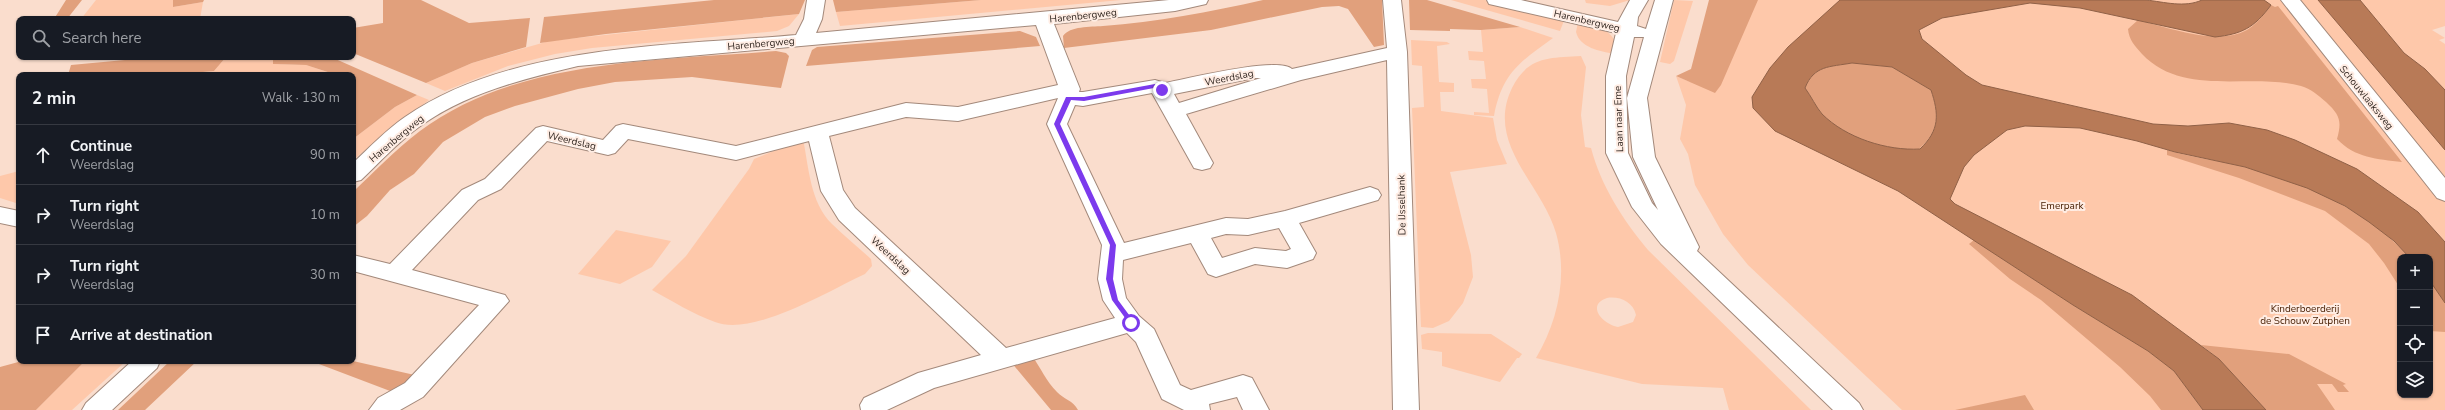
<!DOCTYPE html>
<meta charset="utf-8">
<style>
body{margin:0;font-family:"Nunito Sans",sans-serif;background:#20242c;color:#f1f3f6}
.controls{position:absolute;right:12px;bottom:12px;display:grid;overflow:hidden;border-radius:8px;box-shadow:0 1px 3px #0004}
.controls button{width:36px;height:36px;display:grid;place-items:center;padding:0;border:0;border-bottom:1px solid #363941;background:#171b24;color:#f1f3f6;font:20px sans-serif}
.stop{position:absolute;width:12px;height:12px;margin:-9px;border:3px solid #7c3aed;border-radius:50%;background:#fff}
.stop.end{background:#7c3aed;border-color:#fff;box-shadow:0 1px 4px #0008}
.list{margin:0;padding:0;list-style:none}
h2{display:flex;justify-content:space-between;align-items:center;height:52px;margin:0;padding:0 16px;font-size:17px}
h2 small{font-size:13px;font-weight:400;color:#9ea1a6}
.list li{display:grid;grid-template-columns:26px 1fr auto;gap:12px;align-items:center;box-sizing:border-box;height:60px;padding:0 16px;border-top:1px solid #363941}
.list b{display:block;font-size:15px;white-space:nowrap}
.list p{margin:0;font-size:13px;white-space:nowrap;color:#9ea1a6}
.list em{font-size:13px;font-style:normal;color:#9ea1a6}
.icon{flex:none;width:22px;height:22px;fill:none;stroke:currentColor;stroke-width:2;stroke-linecap:round;stroke-linejoin:round}
.map{position:relative;flex:none;width:2445px;height:410px;overflow:hidden}
.search{position:absolute;background:#171b24;box-shadow:0 1px 3px #0004;left:16px;top:16px;width:340px;height:44px;display:flex;align-items:center;gap:10px;box-sizing:border-box;padding:0 14px;border-radius:8px;color:#9ea1a6;font-size:15px}
.panel{position:absolute;background:#171b24;box-shadow:0 1px 3px #0004;left:16px;top:72px;width:340px;height:292px;border-radius:8px}
.map>svg:first-child{display:block}
.green{fill:#fec8aa;fill-rule:evenodd}
.forest{fill:#e1a07c}
.water{fill:#b87a57;stroke:#906147;fill-rule:evenodd}
.lines{fill:none;stroke-linecap:round;stroke-linejoin:round}
.minor-casing{stroke:#a3897b;stroke-width:2}
.minor{fill:#fff;fill-rule:evenodd}
.route{fill:#7c3aed}
.labels{text-anchor:middle;stroke-width:4;stroke-linejoin:round;paint-order:stroke}
.street-label{font-size:10px;fill:#332822;stroke:#ffede4}
.park-label{font-size:10px;fill:#4a2105;stroke:#ffede4}
</style>
<div class="map">
<svg width="2445" height="410" viewBox="0 0 2445 410">
<rect width="100%" height="100%" fill="#faddcd"/>
<path class="green" d="M96,0H173V7L203,2L200,19H81Z
M981,0H1121L840,26L836,12Z
M1451,0H1485L1565,18L1560,31Z
M1585,0H1630L1610,6L1586,3Z
M1674,0L1693,1L1674,61L1670,64L1660,62Z
M1713,0H2445V26L2432,30L2445,38L2439,40L2445,44V410H1902L1748,265L1723,234L1695,185L1688,154L1680,139L1686,105L1676,76L1690,82ZM2400,257H2430V395H2400Z
M799,14L789,26L777,31L592,48L555,54L508,66L445,91L426,83L472,63L549,41Z
M1578,22C1593,26 1609,27 1616,43L1614,54C1600,51 1580,48 1576,32Z
M1520,27L1553,38C1520,62 1502,73 1494,116L1474,115V112L1489,113L1487,89L1472,88L1471,79H1486L1484,61L1469,60L1468,51L1483,52L1481,30Z
M1411,40L1447,42L1450,44L1437,46L1439,82L1454,83V92H1440L1441,111L1493,118L1497,140L1507,164L1450,172L1471,255L1473,277L1463,303L1449,321L1433,328L1421,327L1412,108L1424,107L1422,66L1412,65Z
M1581,56L1586,67L1581,115L1585,147L1591,148C1601,186 1623,220 1648,250L1811,410H1729L1723,388L1642,384L1536,358C1558,321 1568,276 1556,233C1542,184 1485,144 1512,88C1528,56 1549,58 1581,56ZM1607,298C1620,296 1633,302 1636,315L1633,322L1618,327C1602,324 1586,305 1607,298Z
M226,57H277L273,59V64L306,65L337,75H170L214,71Z
M417,95L429,100L353,160V139L395,107Z
M803,139C809,168 810,202 832,224C844,236 858,247 871,259L872,266L865,274C828,291 753,337 715,322C693,314 672,301 652,290L686,256L749,169L754,159Z
M19,171V204L0,198V176Z
M616,230L671,241L652,267L620,284L578,274Z
M1428,333L1491,334L1522,354L1519,358H1517L1500,382L1442,366V352L1422,349L1421,335Z
M85,361H126L72,410H36Z"/>
<path class="forest" d="M66,0H82L67,19H54Z
M173,0H204L203,2L173,7Z
M383,0H421L469,23L530,18L526,47L472,63L426,83L353,53V28L383,23Z
M714,0H805L799,14L606,34L540,43L544,17Z
M833,0H981L836,12Z
M1263,0H1382L1384,45L1374,47L1348,9L1339,6L1322,7L1211,30L1064,48L1063,36C1070,26 1090,27 1103,26C1156,22 1210,12 1263,0Z
M1409,0H1427L1520,27L1481,30L1450,29V31L1410,30Z
M1709,0H1758L1721,85L1715,93L1676,76L1691,69Z
M2271,5L2275,7L2278,6L2402,162C2377,159 2355,158 2337,139C2342,121 2340,115 2326,102C2318,95 2311,89 2301,86C2250,72 2184,98 2142,54C2135,46 2129,40 2128,29L2138,20C2169,28 2218,46 2247,30C2257,24 2264,14 2271,5Z
M1020,31L1036,37L1040,46L806,66L812,50L817,47Z
M776,51L786,53L789,56L781,88L692,77L615,82L578,89L515,106L485,117L443,142L414,174L390,190L367,216L353,227V192C375,171 396,149 420,131C518,58 660,61 776,51Z
M157,57H226L214,71L170,75H68L71,65Z
M277,57H331L417,95L395,107L353,139V75H337L306,65L273,64V59Z
M1852,63L1892,67L1931,90C1939,114 1940,130 1919,149C1887,151 1846,138 1822,114C1816,107 1811,96 1805,88C1814,65 1830,67 1852,63Z
M2167,150C2192,158 2219,160 2245,167C2305,183 2367,210 2409,257H2400V288L2384,263L2369,244L2325,211L2239,178L2167,155Z
M1974,240L2073,305L2148,351L2174,371L2203,410H2161L2150,396L2120,367L2041,300L2010,279L1969,244Z
M2430,281L2445,303V332L2430,331Z
M2201,345L2289,354L2346,384L2343,385L2349,392H2338L2332,384H2317L2335,410H2266L2219,359Z
M1032,356C1041,368 1046,381 1057,392C1063,399 1073,400 1078,410H1051L1011,362Z
M22,361H85L36,410H0V367Z
M170,361H197L145,410H118Z
M311,361H353L419,376L398,394Z
M2025,395L2034,410H1955Z"/>
<path class="water" d="M1840,0H2146C2164,2 2185,8 2202,0H2264L2271,5C2254,28 2242,34 2215,37L2080,8L2030,3L1942,18L1919,30L1922,39L1966,75L1982,85L2153,124L2188,126L2229,123L2267,130L2295,140L2357,169L2418,212L2445,242V303L2430,281V257H2409L2394,241L2369,222L2345,206L2307,188L2245,167L2175,152L2137,141L2080,128L2025,126L2007,130L1974,155L1964,167L1950,199L1955,204L2132,295L2219,359L2266,410H2203L2174,371L2148,351L2073,305L1898,191L1775,131L1753,108L1752,97L1770,68L1788,47ZM1852,63L1892,67L1931,90C1939,114 1940,130 1920,149C1887,151 1846,138 1822,114C1816,107 1811,96 1805,88C1814,65 1830,67 1852,63Z
M2318,0H2360L2404,53L2425,69L2445,90V150Z"/>
<g class="lines">
<defs>
<path id="minor" d="M807,0H825L822,19L816,33L1169,0H1208L1206,4L1175,11L1054,24L1080,89L1079,92H1083L1155,80L1165,83C1186,79 1278,56 1292,69L1387,48L1383,0H1401L1407,52L1419,410H1393L1387,60L1301,80L1186,114L1213,163L1210,168L1202,170L1194,168L1152,93L1083,106L1075,105L1067,124L1124,243L1226,218L1248,219L1285,211L1370,187L1378,190L1381,195L1378,200L1299,223L1316,253L1313,259L1287,268L1255,264L1216,277L1208,274L1191,243L1123,260L1122,279L1126,298L1139,316L1154,329L1180,385L1191,390L1243,375L1252,378L1269,410H1243L1237,397L1209,404L1210,410H1184L1162,399L1136,342L1127,333L934,388L887,410H861L860,405L864,398L918,373L981,355L839,220L821,191L809,141L736,160L628,139L615,153L608,155L547,141L501,189L478,200L412,270L505,295L509,301L423,397L400,410H369L378,398L405,383L479,305L353,271V255L390,264L462,190L485,179L536,128L543,126L603,140L616,126L623,124L736,146L906,103L958,107L1058,85L1036,25L578,66C523,79 466,93 419,127C398,142 380,162 361,180L353,182V163C370,147 386,130 405,117C510,44 673,46 796,35L804,19ZM1254,78H1261L1179,103L1174,94ZM1058,98L1047,124L1102,245L1098,279L1103,300L1115,318L1006,348L855,208L843,190L829,136L906,117L958,121ZM1279,228L1291,249L1286,251L1255,248L1222,258L1211,238L1226,234L1248,235Z
M1487,0H1521L1618,22L1630,0H1648L1638,17L1637,26L1646,29L1655,0H1673L1647,98L1655,157L1699,247L1697,251L1859,403L1863,410H1833L1661,244L1632,207L1606,153V76L1616,33L1489,4ZM1634,37H1644L1627,98L1633,157L1658,210L1652,203L1628,153L1626,76Z
M2281,0H2300L2445,178V201L2437,198Z
M0,207L19,211V227L0,223Z
M132,361H160L157,368L112,410H82L86,403Z"/>
</defs>
<use href="#minor" class="minor-casing"/>
<use href="#minor" class="minor"/>
</g>
<path class="route" d="M1155,84L1164,89V92L1154,88L1084,101L1071,100L1060,124L1116,245L1113,279L1118,300L1135,323L1131,326L1112,300L1106,279L1110,245L1054,124L1066,97H1084Z"/>
<g class="labels">
<g class="street-label">
<text transform="translate(1083 15) rotate(-6)" y="4">Harenbergweg</text>
<text transform="translate(1587 20) rotate(13)" y="4">Harenbergweg</text>
<text transform="translate(761 43) rotate(-5)" y="4">Harenbergweg</text>
<text transform="translate(1229 77) rotate(-11)" y="4">Weerdslag</text>
<text transform="translate(2367 97) rotate(51)" y="4">Schouwlaaksweg</text>
<text transform="translate(1618 119) rotate(-92)" y="4">Laan naar Eme</text>
<text transform="translate(396 138) rotate(-40)" y="4">Harenbergweg</text>
<text transform="translate(572 140) rotate(13)" y="4">Weerdslag</text>
<text transform="translate(1401 205) rotate(-91)" y="4">De IJsselhank</text>
<text transform="translate(891 255) rotate(43)" y="4">Weerdslag</text>
</g>
<g class="park-label">
<text x="2062" y="209">Emerpark</text>
<text x="2305" y="312">Kinderboerderij<tspan x="2305" dy="12">de Schouw Zutphen</tspan></text>
</g>
</g>
</svg>
<div class="controls">
<button>+</button>
<button>−</button>
<button><svg class="icon" aria-label="locate" viewBox="0 0 24 24"><circle cx="12" cy="12" r="6"/><path d="M12 2v4M12 18v4M2 12h4M18 12h4"/></svg></button>
<button><svg class="icon" aria-label="layers" viewBox="0 0 24 24"><path d="M12 4l9 5-9 5-9-5zM3 14l9 5 9-5"/></svg></button>
</div>
<div class="stop" style="left:1131px;top:323px"></div>
<div class="stop end" style="left:1162px;top:90px"></div>
<div class="search"><svg class="icon" aria-label="search" viewBox="0 0 24 24"><circle cx="10" cy="10" r="6"/><path d="M15 15l6 6"/></svg>Search here</div>
<section class="panel">
<h2>2 min<small>Walk · 130 m</small></h2>
<ul class="list">
<li><svg class="icon" aria-label="ahead" viewBox="0 0 24 24"><path d="M12 20V5M6 11l6-6 6 6"/></svg><div><b>Continue</b><p>Weerdslag</p></div><em>90 m</em></li>
<li><svg class="icon" aria-label="right" viewBox="0 0 24 24"><path d="M7 20v-9h11M14 6l5 5-5 5"/></svg><div><b>Turn right</b><p>Weerdslag</p></div><em>10 m</em></li>
<li><svg class="icon" aria-label="right" viewBox="0 0 24 24"><path d="M7 20v-9h11M14 6l5 5-5 5"/></svg><div><b>Turn right</b><p>Weerdslag</p></div><em>30 m</em></li>
<li><svg class="icon" aria-label="arrive" viewBox="0 0 24 24"><path d="M6 21V4h12l-3 4 3 4H6"/></svg><div><b>Arrive at destination</b></div></li>
</ul>
</section>
</div>
